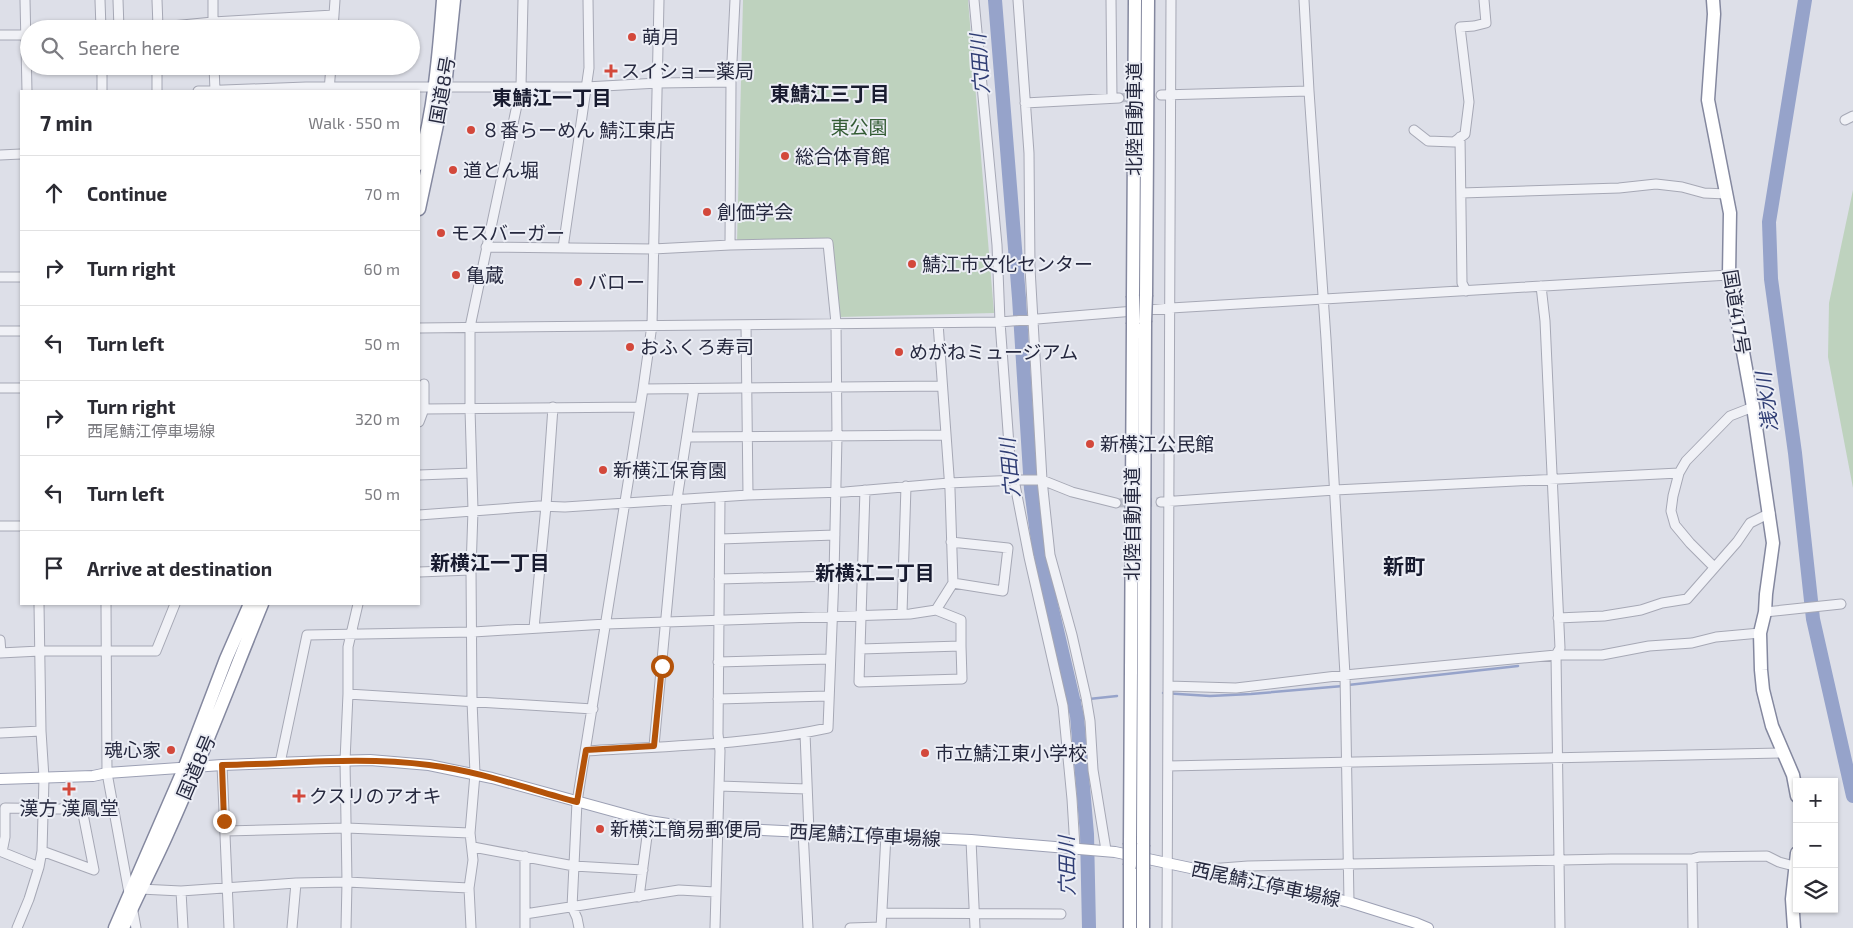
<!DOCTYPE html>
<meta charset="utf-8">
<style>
body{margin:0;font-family:"Exo 2","Noto Sans JP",sans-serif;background:#f2f2f3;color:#2b2b33}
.controls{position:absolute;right:15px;bottom:15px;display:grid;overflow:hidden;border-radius:0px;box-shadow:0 1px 4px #0004}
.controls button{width:45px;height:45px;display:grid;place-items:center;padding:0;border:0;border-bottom:1px solid #e1e1e2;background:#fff;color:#2b2b33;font:25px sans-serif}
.stop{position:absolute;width:15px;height:15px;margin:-11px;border:4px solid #b45309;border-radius:50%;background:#fff}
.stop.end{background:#b45309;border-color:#fff;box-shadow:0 1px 5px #0008}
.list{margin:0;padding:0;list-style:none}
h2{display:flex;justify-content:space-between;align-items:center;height:65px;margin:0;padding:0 20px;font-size:21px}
h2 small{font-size:16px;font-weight:400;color:#7c7c81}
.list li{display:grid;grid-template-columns:32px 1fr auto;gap:15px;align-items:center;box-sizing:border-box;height:75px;padding:0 20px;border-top:1px solid #e1e1e2}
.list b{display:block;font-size:19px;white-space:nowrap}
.list p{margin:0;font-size:16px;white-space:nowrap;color:#7c7c81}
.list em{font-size:16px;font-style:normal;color:#7c7c81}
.icon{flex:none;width:28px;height:28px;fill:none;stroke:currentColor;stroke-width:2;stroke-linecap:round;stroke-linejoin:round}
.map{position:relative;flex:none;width:1853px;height:928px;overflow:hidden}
.search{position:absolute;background:#fff;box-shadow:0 1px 4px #0004;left:20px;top:20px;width:400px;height:55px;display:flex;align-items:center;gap:12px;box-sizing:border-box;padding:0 18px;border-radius:28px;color:#7c7c81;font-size:19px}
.panel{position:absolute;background:#fff;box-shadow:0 1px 4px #0004;left:20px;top:90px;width:400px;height:515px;border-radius:0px}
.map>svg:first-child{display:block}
.green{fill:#bed2be}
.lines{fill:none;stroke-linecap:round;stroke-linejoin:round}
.stream{stroke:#96a3ca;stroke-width:2.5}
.river{stroke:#96a3ca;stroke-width:14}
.minor-tunnel{stroke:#b8bbc6;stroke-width:9;stroke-dasharray:9 4.5;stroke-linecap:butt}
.minor-casing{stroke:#a6a8b5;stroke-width:11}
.major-casing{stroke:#9ca0b4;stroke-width:12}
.highway-casing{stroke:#84889f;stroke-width:15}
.minor{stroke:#f0f1f6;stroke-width:9}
.major{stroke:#fff;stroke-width:10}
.highway{stroke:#fff;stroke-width:12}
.highway-bridge-casing{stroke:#84889f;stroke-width:15;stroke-linecap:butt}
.highway-bridge{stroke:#fff;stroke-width:12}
.route{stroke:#b45309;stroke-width:6}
.poi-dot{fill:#d3483b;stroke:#eceef5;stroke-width:2}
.labels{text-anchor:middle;stroke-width:4;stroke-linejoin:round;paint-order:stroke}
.poi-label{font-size:19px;fill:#26293f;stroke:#eceef5;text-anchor:start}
.street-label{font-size:19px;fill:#26293f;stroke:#eceef5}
.park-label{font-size:19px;fill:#335b34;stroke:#eceef5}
.water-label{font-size:20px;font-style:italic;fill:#2f3d74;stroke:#eceef5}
.neighbourhood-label{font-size:20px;font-weight:bold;fill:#181b2f;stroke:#eceef5}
.quarter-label{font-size:21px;font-weight:bold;fill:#181b2f;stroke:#eceef5}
</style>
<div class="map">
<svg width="1853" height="928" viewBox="0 0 1853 928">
<rect width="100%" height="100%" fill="#dddfe8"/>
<path class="green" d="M743,0H968L994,313L839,317L831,243H737Z
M1853,190V488L1828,357L1829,303Z"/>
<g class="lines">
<path class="stream" d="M1348,685L1518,666
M1163,693L1210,696L1251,694L1343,686
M1089,699L1117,696
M1074,701L1083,700"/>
<path class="river" d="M995,0L1019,298L1031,489L1040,557L1077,716L1087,834L1089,928
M1805,0L1769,222L1771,279L1795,453L1813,619L1853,796"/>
<path class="minor-tunnel" d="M1119,98L1161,95
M1116,503L1161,502"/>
<defs>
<path id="minor" d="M25,0L27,91
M100,0L101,29
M118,0L119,29
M157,0L158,27
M213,0V29
M974,0L997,245L1000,322L1010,459L1029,557L1063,706L1072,799L1075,848
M1018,0L1029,153L1030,268L1042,480L1050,555L1072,635L1086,697L1090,721L1093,770L1106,850
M1111,0L1112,98
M1304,0L1309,91L1326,339L1345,675L1349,902
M141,29L213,22L334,15
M333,29L335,0
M0,35H29
M102,66V91
M157,66V91
M214,66L215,91
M445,87H586L658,83L731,82
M198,91L306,87H433
M329,91L331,66
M1161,95L1309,91
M1025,103L1119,98
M1845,120L1853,116
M1414,130L1428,141L1454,142L1465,134L1469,102L1460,27L1474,26L1486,23L1484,0
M1460,137L1462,283L1466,291
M0,155L21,154
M1461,193L1619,188L1656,184L1682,187L1704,193L1726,194
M730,245L731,82L735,0
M486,247L653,249L730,245L828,243L836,323L837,436L834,576L828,728C749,745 666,746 586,751
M563,248L589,68L588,0
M0,277H21
M1541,286L1545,321L1560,648L1556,655L1560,928
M746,325L748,495
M419,328L1000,322L1171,308L1729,275
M0,331H21
M424,384V409
M0,388H21
M643,389L942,386
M419,422L424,409L640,407
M687,437L946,435
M419,475L472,473
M865,490L860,649L961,646V620L936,610
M1161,502L1335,490L1679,473
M419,515L539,506L565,507L748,495L845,492L949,483L1018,480H1042L1072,492L1116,503
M0,526H21
M720,539L835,535
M951,542L1008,548L1003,591L953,583
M1714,567L1690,543L1675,525L1671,511L1673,496L1679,473L1686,461L1730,416L1753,407
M419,572L471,570
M719,579L834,576
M106,604L107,773L129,893
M1765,612L1841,604
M902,613L906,486
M1558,618L1604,616L1641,610L1662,603L1687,599L1737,542L1750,523L1770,513
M534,628L546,506L553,407
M0,640L1,653
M860,649L859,682L962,679L961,646
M0,653L40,651H156L175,604
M718,662L830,659
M1168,686L1236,688L1345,675L1556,655H1602L1649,646L1692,643L1716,637L1760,633
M348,694L593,709
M718,699L828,696
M0,733L41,731
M805,733L809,832
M654,746L677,499L694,389
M280,763L307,635L473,632L606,624L910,614L936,610L953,583L950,490L938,323
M222,765L229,928
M1168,766L1784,753
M719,786L807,789
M225,831L346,828L470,833
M803,831L808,928
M971,840L975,928
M473,847L574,866L643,870
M525,856V928
M1692,859L1693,928
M39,867L2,852L5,837V808L82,809L94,870L42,851
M1209,869L1248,866L1611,859H1692L1699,857L1767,856L1779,862L1794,866
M140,889L181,891L296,883L347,882L469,888
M181,891L183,928
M639,897L649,821
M132,906L136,928
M882,913L1061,914
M525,914L679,890L715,892
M17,928L29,899L39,867L42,851L44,778L41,731L39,604
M292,928L296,883
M346,928L347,882L345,761L348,694V647L358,604
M471,928L469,888L473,860L470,833L475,774L472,701L471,570L473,510L470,409V327L521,86L523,0
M579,928L577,918L572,907L577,802L643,389L652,325L659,0
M715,928L720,751L718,734L720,497
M850,928L881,927
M881,928L886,835
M1167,928L1171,0"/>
<path id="major" d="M0,779L93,776L107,773L222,765L330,761L370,760L429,765L492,778L649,821L681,826L971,840L1115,852L1200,870L1258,880L1349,902L1416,923L1428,928"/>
<path id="highway" d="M1713,0L1714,14L1708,100L1730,213L1729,275L1753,407L1773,543L1766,594L1765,612L1760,633L1761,670L1763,690L1772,726L1793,775L1797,796
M419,164C434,111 439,54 443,0
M419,209L445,87L454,0
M1146,295L1148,0
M1133,296L1135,0
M1130,843L1133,324
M1143,845L1145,322
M115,928L184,769L226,659L250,604
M123,928C137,895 154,864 168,832C202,757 231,680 262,604
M1130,928V865
M1143,928V869
M1794,928L1792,899L1797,853"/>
</defs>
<use href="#minor" class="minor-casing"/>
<use href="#major" class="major-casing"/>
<use href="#highway" class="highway-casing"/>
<use href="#minor" class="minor"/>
<use href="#major" class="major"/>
<use href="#highway" class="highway"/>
<defs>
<path id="highway-bridge" d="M1133,296V324
M1145,322L1146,295
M1130,865V843
M1143,869V845"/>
</defs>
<use href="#highway-bridge" class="highway-bridge-casing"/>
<use href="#highway-bridge" class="highway-bridge"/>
</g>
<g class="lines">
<path class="route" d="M224,821L222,765C291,764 360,756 429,765C479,771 528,789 577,802L586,750L654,746L662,666"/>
</g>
<g class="poi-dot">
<circle cx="632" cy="37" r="5"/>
<path d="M608.5 63.5h5v5h5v5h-5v5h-5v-5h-5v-5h5z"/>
<circle cx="471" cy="130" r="5"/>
<circle cx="785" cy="156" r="5"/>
<circle cx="453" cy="170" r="5"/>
<circle cx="707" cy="212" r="5"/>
<circle cx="441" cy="233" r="5"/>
<circle cx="912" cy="264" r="5"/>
<circle cx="456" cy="275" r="5"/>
<circle cx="578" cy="282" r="5"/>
<circle cx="630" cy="347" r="5"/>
<circle cx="899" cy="352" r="5"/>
<circle cx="1090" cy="444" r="5"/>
<circle cx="603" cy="470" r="5"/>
<circle cx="171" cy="750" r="5"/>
<circle cx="925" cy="753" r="5"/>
<path d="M66.5 781.5h5v5h5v5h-5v5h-5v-5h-5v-5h5z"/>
<path d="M296.5 788.5h5v5h5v5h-5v5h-5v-5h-5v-5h5z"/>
<circle cx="600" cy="829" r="5"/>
</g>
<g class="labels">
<g class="poi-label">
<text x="642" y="44">萌月</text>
<text x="621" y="78">スイショー薬局</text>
<text x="481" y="137">８番らーめん 鯖江東店</text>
<text x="795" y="163">総合体育館</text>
<text x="463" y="177">道とん堀</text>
<text x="717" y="219">創価学会</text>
<text x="451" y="240">モスバーガー</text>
<text x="922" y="271">鯖江市文化センター</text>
<text x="466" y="282">亀蔵</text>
<text x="588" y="289">バロー</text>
<text x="640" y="354">おふくろ寿司</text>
<text x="909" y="359">めがねミュージアム</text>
<text x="1100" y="451">新横江公民館</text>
<text x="613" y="477">新横江保育園</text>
<text x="161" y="757" text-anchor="end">魂心家</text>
<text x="935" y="760">市立鯖江東小学校</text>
<text x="309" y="803">クスリのアオキ</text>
<text x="69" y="815" text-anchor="middle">漢方 漢鳳堂</text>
<text x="610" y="836">新横江簡易郵便局</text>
</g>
<g class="street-label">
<text transform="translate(442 90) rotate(-80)" y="7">国道8号</text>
<text transform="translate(1134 119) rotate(-90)" y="7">北陸自動車道</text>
<text transform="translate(1737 312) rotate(81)" y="7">国道417号</text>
<text transform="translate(1132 524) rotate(-90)" y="7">北陸自動車道</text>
<text transform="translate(196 767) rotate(-67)" y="7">国道8号</text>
<text transform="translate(865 835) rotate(3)" y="7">西尾鯖江停車場線</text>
<text transform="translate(1266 884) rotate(12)" y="7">西尾鯖江停車場線</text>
</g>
<g class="park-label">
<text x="859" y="134">東公園</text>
</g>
<g class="water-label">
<text transform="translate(980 64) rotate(-94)" y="7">穴田川</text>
<text transform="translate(1767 402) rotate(-97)" y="7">浅水川</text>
<text transform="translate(1010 468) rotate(-95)" y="7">穴田川</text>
<text transform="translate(1067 866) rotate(-91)" y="7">穴田川</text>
</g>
<g class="neighbourhood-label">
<text x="830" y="101">東鯖江三丁目</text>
<text x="552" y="105">東鯖江一丁目</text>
<text x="490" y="570">新横江一丁目</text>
<text x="875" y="580">新横江二丁目</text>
</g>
<g class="quarter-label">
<text x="1404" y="574">新町</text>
</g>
</g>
</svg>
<div class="controls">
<button>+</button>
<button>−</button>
<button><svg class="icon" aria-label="layers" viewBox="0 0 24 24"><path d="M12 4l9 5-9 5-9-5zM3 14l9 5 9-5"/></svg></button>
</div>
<div class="stop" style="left:662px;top:666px"></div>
<div class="stop end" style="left:224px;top:821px"></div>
<div class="search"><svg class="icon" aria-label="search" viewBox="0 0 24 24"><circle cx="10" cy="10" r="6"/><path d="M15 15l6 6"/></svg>Search here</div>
<section class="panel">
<h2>7 min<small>Walk · 550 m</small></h2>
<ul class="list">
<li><svg class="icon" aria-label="ahead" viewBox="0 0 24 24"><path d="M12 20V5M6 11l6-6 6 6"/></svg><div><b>Continue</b></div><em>70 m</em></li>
<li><svg class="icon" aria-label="right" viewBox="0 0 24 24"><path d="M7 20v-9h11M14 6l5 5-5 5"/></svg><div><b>Turn right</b></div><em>60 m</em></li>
<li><svg class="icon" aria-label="left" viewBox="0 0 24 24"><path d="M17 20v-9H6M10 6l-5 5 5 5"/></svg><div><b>Turn left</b></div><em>50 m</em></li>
<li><svg class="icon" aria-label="right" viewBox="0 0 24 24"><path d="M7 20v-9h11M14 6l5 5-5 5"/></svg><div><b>Turn right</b><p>西尾鯖江停車場線</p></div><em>320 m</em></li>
<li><svg class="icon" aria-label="left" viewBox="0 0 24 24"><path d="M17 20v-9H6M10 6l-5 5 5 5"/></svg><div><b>Turn left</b></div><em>50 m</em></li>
<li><svg class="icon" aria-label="arrive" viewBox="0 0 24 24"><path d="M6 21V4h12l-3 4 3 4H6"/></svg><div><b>Arrive at destination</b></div></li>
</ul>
</section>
</div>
